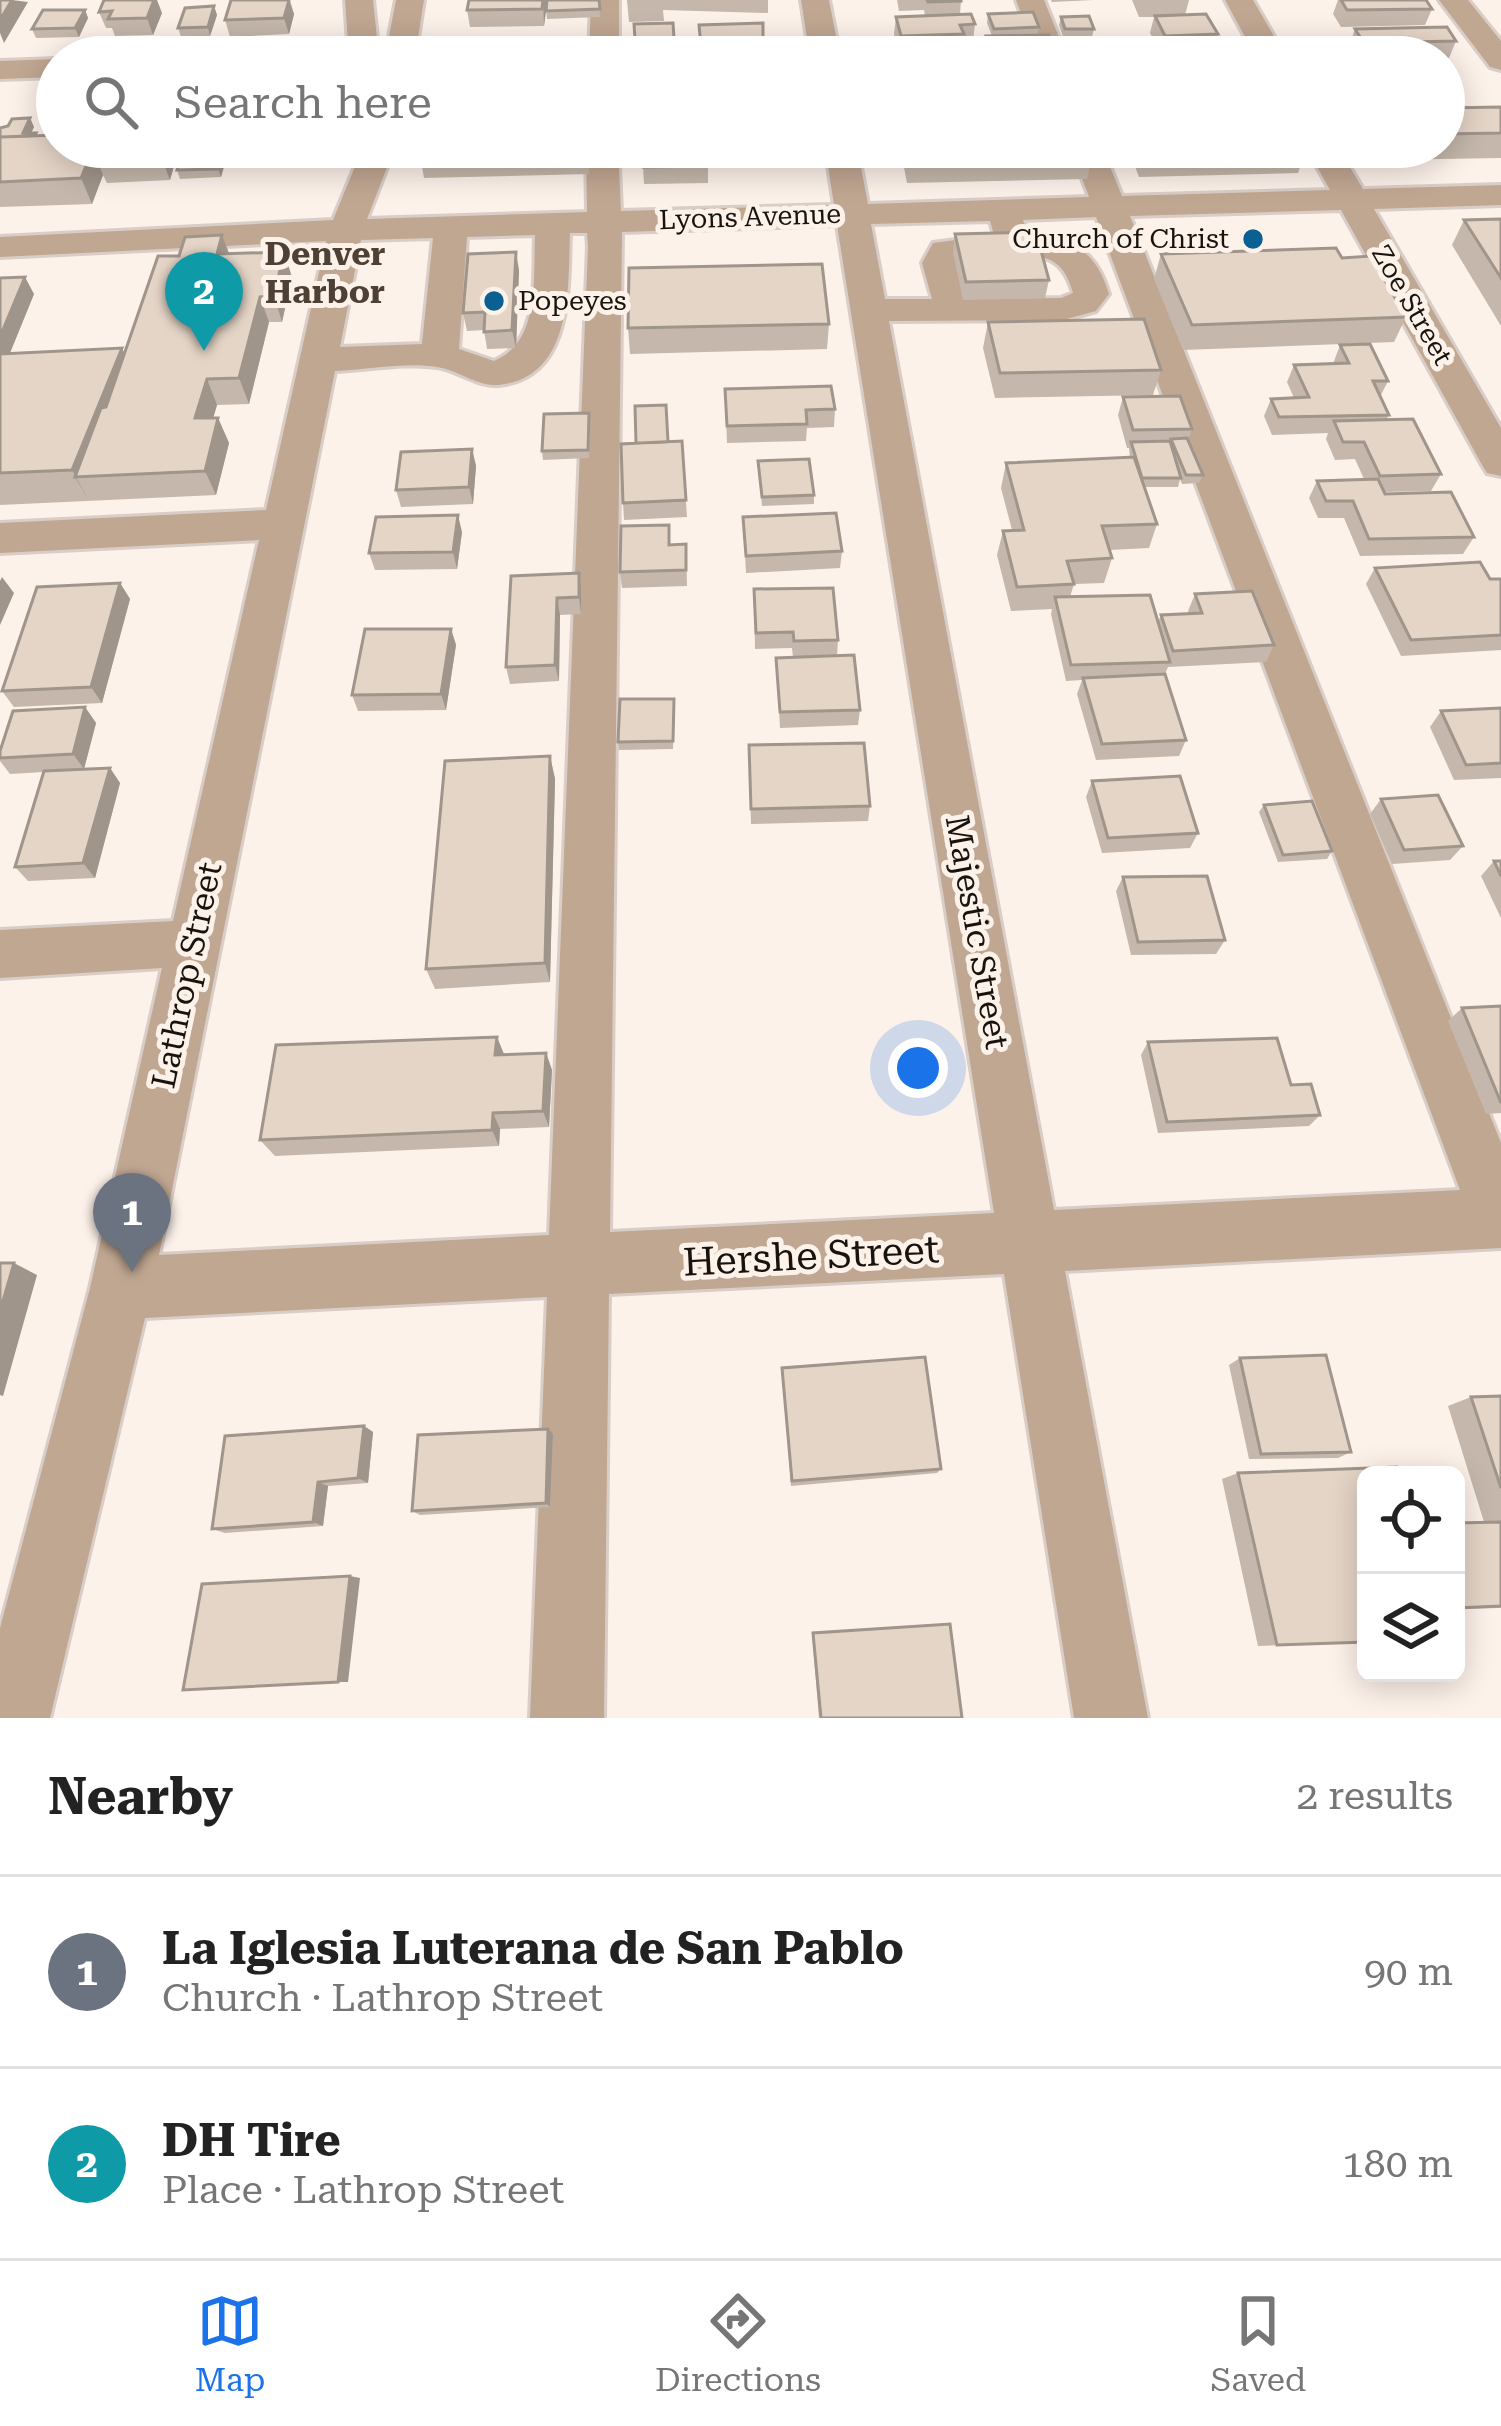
<!DOCTYPE html>
<meta charset="utf-8">
<style>
body{margin:0;font-family:"Roboto Serif",serif;background:#f2f2f2;color:#222}
.controls{position:absolute;right:36px;bottom:36px;display:grid;overflow:hidden;border-radius:18px;box-shadow:0 6px 30px #0003}
.controls button{width:108px;height:108px;display:grid;place-items:center;padding:0;border:0;border-bottom:3px solid #e0e0e0;background:#fff;color:#222;font:60px sans-serif}
.you{position:absolute;left:918px;top:1068px;width:42px;height:42px;margin:-30px;border:9px solid #fff;border-radius:50%;background:#1a73e8;box-shadow:0 0 0 18px #1a73e833}
.badge{display:grid;place-items:center;width:78px;height:78px;border-radius:50%;background:#1a73e8;color:#fff;font-size:39px;font-weight:700}
.pin{position:absolute;translate:-50% -99px;filter:drop-shadow(0 3px 6px #0008)}
.pin::after{content:'';position:absolute;top:63px;width:42px;height:36px;background:inherit;clip-path:polygon(0 0,100% 0,50% 100%)}
.list{margin:0;padding:0;list-style:none}
h2{display:flex;justify-content:space-between;align-items:center;height:156px;margin:0;padding:0 48px;font-size:51px}
h2 small{font-size:39px;font-weight:400;color:#767676}
.list li{display:grid;grid-template-columns:78px 1fr auto;gap:36px;align-items:center;box-sizing:border-box;height:192px;padding:0 48px;border-top:3px solid #e0e0e0}
.list b{display:block;font-size:45px;white-space:nowrap}
.list p{margin:0;font-size:39px;white-space:nowrap;color:#767676}
.list em{font-size:39px;font-style:normal;color:#767676}
.icon{flex:none;width:66px;height:66px;fill:none;stroke:currentColor;stroke-width:2;stroke-linecap:round;stroke-linejoin:round}
.map{position:relative;flex:none;width:1501px;height:1718px;overflow:hidden}
.search{position:absolute;background:#fff;box-shadow:0 6px 30px #0003;left:36px;right:36px;top:36px;height:132px;display:flex;align-items:center;gap:30px;box-sizing:border-box;padding:0 42px;border-radius:66px;color:#767676;font-size:45px}
.sheet{height:540px;background:#fff}
nav{display:flex;justify-content:space-around;align-items:center;box-sizing:border-box;height:168px;border-top:3px solid #e0e0e0;background:#fff;font-size:33px;color:#767676}
nav a{display:grid;justify-items:center;gap:6px}
nav .on{color:#1a73e8}
.map>svg:first-child{display:block}
.lines{fill:none;stroke-linecap:round;stroke-linejoin:round}
.minor-casing{stroke:#d9cec7;stroke-width:6}
.minor{fill:#c0a792;fill-rule:evenodd}
.wall{fill:#c5b7ab}
.shaded-wall{fill:#a0958b}
.building{fill:#e5d5c7;stroke:#a0958b;stroke-width:3}
.poi-dot{fill:#0b6092;stroke:#fdf2ea;stroke-width:4.5}
.labels{text-anchor:middle;stroke-width:10;stroke-linejoin:round;paint-order:stroke}
.far-street-label{font-size:27px;fill:#19130e;stroke:#fdf2ea}
.far-poi-label{font-size:27px;fill:#19130e;stroke:#fdf2ea;text-anchor:end}
.far-quarter-label{font-size:33px;font-weight:bold;fill:#4e4035;stroke:#fdf2ea}
.street-label{font-size:33px;fill:#19130e;stroke:#fdf2ea}
.near-street-label{font-size:39px;fill:#19130e;stroke:#fdf2ea}
</style>
<div class="map">
<svg width="1501" height="1718" viewBox="0 0 1501 1718">
<rect width="100%" height="100%" fill="#fdf2ea"/>
<g class="lines">
<defs>
<path id="minor" d="M345,0H373L379,57H349Z
M396,0H424L415,57H385Z
M591,0H619V57H589Z
M801,0H829L840,57H810Z
M1016,0H1044L1067,57H1037Z
M1225,0H1253L1286,57H1256Z
M1439,0H1468L1501,41V70L1490,67Z
M57,59V77L0,79V61Z
M363,147H395L367,219L587,212L586,147H618L621,211L834,205L825,147H857L868,204L1089,197L1070,147H1102L1122,196L1330,190L1306,147H1338L1363,189L1501,185V205L1374,209L1501,428V476L1487,473L1481,463L1341,210L1130,216L1501,1143V1248L1065,1271L1148,1718H1074L1004,1274L609,1294L604,1718H530L547,1297L145,1318L50,1718H0V1628L90,1288L162,968L0,978V930L173,921L259,540L0,553V523L266,510L326,241L0,257V237L333,220ZM1096,217L1460,1190L1054,1210L889,321L1063,320L1096,311L1109,294C1096,250 1072,238 1028,234L1023,220ZM990,221L994,235L933,243L922,263L932,299H885L871,224ZM837,225L994,1213L610,1232L622,232ZM570,233H587L588,246L549,1235L159,1255L335,371C367,370 406,362 437,367C458,370 478,387 499,385C573,377 568,288 570,233ZM535,235C533,276 541,342 494,361L459,349L467,237ZM433,238L422,344L340,347L361,240ZM1014,254C1047,256 1063,258 1073,293L1061,298L968,299L959,259Z"/>
</defs>
<use href="#minor" class="minor-casing"/>
<use href="#minor" class="minor"/>
</g>
<path class="wall" d="M231,0H290L294,14L289,34L230,37L225,20Z
M599,0L600,17L547,19L546,8L544,26L470,27L467,10Z
M627,0H768V13L663,10L664,21L629,22Z
M897,0H961L960,15L975,24L973,41H963L962,45L978,54V57H911V52L899,53L894,34L896,17L925,16L924,10L899,11Z
M1051,0H1094L1052,2Z
M1132,0H1189L1185,15L1218,34L1213,51L1161,53L1150,33L1154,17H1139Z
M1338,0H1426L1432,9L1425,25L1341,27L1333,14Z
M214,6L217,15L210,36L181,37L178,28Z
M85,10L88,18L79,37L36,38L32,29Z
M99,12L162,13L153,35L115,36L112,28H106Z
M988,14L1039,27L1037,35L1055,53V57H984L986,36H992L987,23Z
M1061,17L1094,29L1092,37H1063L1059,25Z
M673,23L675,46L636,48L634,24Z
M1355,29L1456,41L1449,58L1356,57L1349,46Z
M1444,81L1464,107H1501V158L1383,160L1375,147H1444Z
M57,102V147H105V149L176,159L170,180L107,183L103,175L92,204L0,207V128L30,118L34,127L31,133L37,136L55,135L48,120Z
M187,147H228L224,148L227,156L221,177L180,179L177,170Z
M237,147H268L270,154L267,166L238,167L235,158Z
M588,147L589,174L424,178L421,161Z
M708,147V183L644,184L643,167Z
M900,147H1090L1093,154L1087,179L907,183Z
M1133,147H1299L1304,156L1298,173L1139,177L1131,156Z
M1501,219V326L1452,245L1464,220Z
M955,234L1049,280L1045,298L963,300L953,252Z
M222,235L229,254L292,277L282,322H269L249,404L217,405L213,418H218L229,443L216,495L0,505V278L34,294L10,353L124,354L179,256Z
M1161,254L1342,258L1406,317L1394,342L1183,350L1154,279Z
M519,270L516,348L487,349L484,330L467,331L463,313Z
M988,322L1161,370L1153,395L995,398L983,348Z
M829,324L827,349L630,354L628,328Z
M1340,345L1388,381L1380,397L1389,415L1386,420L1441,474L1431,491L1384,492L1474,537L1463,554L1360,556L1344,518H1318L1309,498L1317,481L1364,479L1355,459L1335,460L1326,439L1328,433L1272,435L1264,416L1271,399L1294,398L1287,382L1294,365L1333,364Z
M725,389L835,409L834,427L807,428L806,441L727,443Z
M1123,397L1192,429L1188,440L1203,475L1199,483L1182,484L1180,479L1178,487H1144L1157,524L1149,548L1109,550L1112,558L1104,583L1074,584L1070,597L1158,622L1161,615L1189,614L1188,611L1195,594L1274,645L1266,662L1168,667L1165,674L1186,740L1179,756L1096,760L1077,694L1082,680L1066,681L1051,614L1052,609L1011,611L997,555L1003,531L1012,530L1001,488L1006,463L1130,458L1129,448H1127L1118,415Z
M590,421L589,458L543,460L542,451Z
M682,441L687,517L624,520L623,503L636,443Z
M472,449L476,466L473,504L401,507L396,490Z
M758,461L814,495V504L762,506Z
M743,517L842,551L840,568L746,573Z
M462,532L457,569L375,570L369,553Z
M686,544L687,586L622,588L620,572L670,545Z
M1375,568L1501,579V650L1401,656L1366,584Z
M511,576L581,589V614L560,615L559,681L510,684L506,667Z
M120,583L130,599L102,703L14,707L2,691Z
M754,589L838,640L837,656L860,710L858,725L780,728L776,658L793,657L792,648L755,649Z
M451,629L456,645L446,710L358,711L352,695Z
M674,699L673,749L619,750L618,742Z
M85,707L96,723L84,769L110,768L120,783L95,878L28,881L15,867L44,772L10,774L0,761V751Z
M1501,708V778L1454,780L1430,727L1441,711Z
M749,745L870,806L868,821L751,824Z
M550,756L555,779L550,982L435,989L426,969Z
M1092,781L1198,833L1190,848L1102,853L1086,797Z
M1381,799L1463,846L1450,860L1392,864L1370,814Z
M1264,805L1332,851L1327,859L1278,862L1259,812Z
M1494,861H1501V918L1481,876Z
M1123,877L1225,940L1216,954L1131,955L1116,891Z
M1501,1006V1113L1486,1114L1448,1021L1462,1008Z
M1148,1042L1291,1085L1320,1115L1309,1126L1158,1133L1141,1055Z
M546,1053L552,1070L549,1127L500,1129L499,1146L275,1156L260,1140L504,1055Z
M1240,1358L1351,1452L1338,1458L1249,1459L1229,1365Z
M782,1368L941,1469L937,1473L791,1486Z
M1501,1396V1608L1456,1609V1523L1484,1522L1448,1406L1471,1397Z
M364,1426L373,1432L368,1483L328,1486L323,1526L225,1533L212,1529Z
M553,1434L550,1507L420,1515L412,1511Z
M1238,1473L1366,1642L1258,1646L1222,1479Z
M813,1633L962,1718H819L812,1634Z"/>
<path class="shaded-wall" d="M12,0L28,2L4,43L0,33V20Z
M154,0H157L162,13L153,35L147,18Z
M289,0L294,14L289,34L284,18Z
M543,0H546L547,4L544,26Z
M214,6L217,15L210,36L208,27Z
M85,10L88,18L79,37L75,28Z
M30,118L34,127L27,142L23,133Z
M94,147H105L110,159L99,165L103,175L92,204L81,178Z
M168,147H172L176,159L170,180L163,162Z
M224,147L227,156L221,177L218,169Z
M267,147L270,154L267,166L264,157Z
M222,235L232,261L217,254Z
M284,252L292,277L282,322L274,296Z
M516,252L519,270L516,348L512,330Z
M25,277L34,294L3,370L0,365V337Z
M260,297L269,322L249,404L239,378Z
M122,348L137,380L75,477L89,501L72,470Z
M207,379L217,405L206,443L195,418Z
M218,418L229,443L216,495L205,471Z
M472,449L476,466L473,504L469,487Z
M458,515L462,532L457,569L453,552Z
M579,573L581,589V614L579,597Z
M2,577L14,593L0,625V581Z
M120,583L130,599L102,703L91,687Z
M557,598L560,615L559,681L555,665Z
M451,629L456,645L446,710L441,694Z
M85,707L96,723L84,769L73,754Z
M550,756L555,779L550,982L545,963Z
M110,768L120,783L95,878L83,863Z
M497,1037L504,1054L495,1055Z
M546,1053L552,1070L549,1127L543,1111Z
M493,1113L500,1129L499,1146L492,1130Z
M14,1263L37,1275L3,1396L0,1395V1311Z
M364,1426L373,1432L368,1483L358,1478Z
M548,1429L553,1434L550,1507L546,1503Z
M318,1482L328,1486L323,1526L313,1522Z
M350,1576L360,1578L348,1682H338Z"/>
<path class="building" d="M0,0H12L0,20Z
M104,0H154L147,18L108,19L112,11L99,12Z
M231,0H289L284,18L225,20Z
M469,0H543L542,9L467,10Z
M547,0H599L600,9L546,11Z
M927,0H961V1L928,2Z
M1341,0H1426L1432,9L1347,10Z
M214,6L208,27L178,28L185,8Z
M43,10H85L75,28L32,29Z
M1033,12L1039,27L994,29L988,14Z
M971,14L975,24L960,25L964,34L901,36L896,17Z
M1206,14L1218,34L1165,36L1155,16Z
M1089,16L1094,29H1065L1061,17Z
M673,23L674,38L635,39L634,24Z
M763,23V57H702L699,25Z
M1447,27L1456,41L1364,43L1355,29Z
M1049,35L1055,53L990,54L986,36Z
M975,45L978,54L961,55L962,57H914L912,46Z
M1421,46L1429,57H1367L1361,47Z
M518,52L517,57H462L463,53Z
M1444,81L1464,107L1444,108Z
M57,102V119L48,120Z
M1501,107V133L1444,134V108Z
M30,118L23,133H36L34,136L0,137V128L8,126L12,119Z
M57,135V147H94L81,178L0,182V137Z
M106,147H168L163,162L99,165Z
M224,147L218,169L177,170L184,149Z
M237,147H267L264,157L235,158Z
M423,147H587V157L421,161Z
M643,147H708V166L643,167Z
M907,147H1090L1093,154L909,158Z
M1139,147H1299L1304,156L1144,160Z
M1501,219V278L1464,220Z
M1036,232L1049,280L966,282L955,234Z
M222,235L217,254L284,252L274,296L260,297L239,378L207,379L195,418H218L205,471L75,477L101,408L106,407L158,256H179L185,237Z
M1336,248L1342,258L1371,256L1406,317L1192,325L1161,254Z
M516,252L512,330L484,332L485,312L463,313L468,254Z
M822,264L829,324L628,328L629,268Z
M25,277L0,337V278Z
M1144,319L1161,370L1000,373L988,322Z
M1370,344L1388,381H1373L1389,415L1279,417L1271,399L1309,397L1294,365L1349,363L1340,345Z
M122,348L72,470L0,473V354Z
M831,386L835,409L806,410L807,424L727,426L725,389Z
M1180,396L1192,429L1133,430L1123,397Z
M666,405L668,442L636,443L635,406Z
M589,413L588,450L542,451L544,414Z
M1413,419L1441,474L1380,476L1364,442H1343L1334,421Z
M1187,438L1203,475H1186L1171,439Z
M682,441L686,500L623,503L621,444Z
M1170,441L1181,478H1142L1131,442Z
M472,449L469,487L396,490L401,452Z
M1134,457L1157,524L1102,526L1112,558L1067,561L1074,584L1017,587L1003,531L1024,530L1006,463Z
M809,459L814,495L762,497L758,461Z
M1378,479L1385,494L1451,492L1474,537L1369,539L1353,501H1326L1317,481Z
M836,513L842,551L746,556L743,517Z
M458,515L453,552L369,553L376,517Z
M669,525V545L686,544V570L620,572L621,526Z
M1480,562L1490,579H1501V635L1411,640L1375,568Z
M579,573V597L557,598L555,665L506,667L511,576Z
M120,583L91,687L2,691L37,587Z
M833,588L838,640L794,641L793,632L756,633L754,589Z
M1252,591L1274,645L1173,651L1161,615L1202,613L1195,594Z
M1150,595L1170,662L1071,665L1055,597Z
M365,629H451L441,694L352,695Z
M854,655L860,710L780,712L776,658Z
M1165,674L1186,740L1102,744L1083,678Z
M620,699H674L673,741L618,742Z
M85,707L73,754L0,758V751L13,711Z
M1501,708V763L1466,765L1441,711Z
M864,743L870,806L751,809L749,745Z
M550,756L545,963L426,969L445,761Z
M110,768L83,863L15,867L44,771Z
M1180,776L1198,833L1108,838L1092,781Z
M1438,795L1463,846L1404,850L1381,799Z
M1312,801L1332,851L1283,855L1264,805Z
M1494,861H1501V876Z
M1207,876L1225,940L1138,942L1123,877Z
M1501,1006V1103L1462,1008Z
M497,1037L495,1055L546,1053L543,1111L493,1113L492,1130L260,1140L276,1045Z
M1277,1038L1291,1085L1311,1084L1320,1115L1167,1122L1148,1042Z
M0,1263H14L0,1311Z
M1326,1355L1351,1452L1261,1454L1240,1358Z
M925,1357L941,1469L792,1481L782,1368Z
M1501,1396V1488L1471,1397Z
M364,1426L358,1478L318,1482L313,1522L212,1529L225,1436Z
M548,1429L546,1503L412,1511L418,1435Z
M1397,1467L1399,1475H1366V1642L1277,1645L1238,1473Z
M1501,1522V1606L1456,1608V1523Z
M350,1576L338,1682L183,1690L202,1584Z
M950,1624L962,1718H821L813,1633Z"/>
<g class="poi-dot">
<circle cx="1253" cy="239" r="12"/>
<circle cx="494" cy="301" r="12"/>
</g>
<g class="labels">
<g class="far-street-label">
<text transform="translate(750 217) rotate(-2)" y="9">Lyons Avenue</text>
<text transform="translate(1412 305) rotate(60)" y="9">Zoe Street</text>
</g>
<g class="far-poi-label">
<text x="1229" y="248">Church of Christ</text>
<text x="518" y="310" text-anchor="start">Popeyes</text>
</g>
<g class="far-quarter-label">
<text x="325" y="265">Denver<tspan x="325" dy="38">Harbor</tspan></text>
</g>
<g class="street-label">
<text transform="translate(978 932) rotate(80)" y="12">Majestic Street</text>
<text transform="translate(186 975) rotate(-78)" y="12">Lathrop Street</text>
</g>
<g class="near-street-label">
<text transform="translate(811 1255) rotate(-3)" y="14">Hershe Street</text>
</g>
</g>
</svg>
<div class="controls">
<button><svg class="icon" aria-label="locate" viewBox="0 0 24 24"><circle cx="12" cy="12" r="6"/><path d="M12 2v4M12 18v4M2 12h4M18 12h4"/></svg></button>
<button><svg class="icon" aria-label="layers" viewBox="0 0 24 24"><path d="M12 4l9 5-9 5-9-5zM3 14l9 5 9-5"/></svg></button>
</div>
<div class="you"></div>
<div class="pin badge" style="left:132px;top:1272px;background:#6b7280">1</div>
<div class="pin badge" style="left:204px;top:351px;background:#0f9aa8">2</div>
<div class="search"><svg class="icon" aria-label="search" viewBox="0 0 24 24"><circle cx="10" cy="10" r="6"/><path d="M15 15l6 6"/></svg>Search here</div>
</div>
<section class="sheet">
<h2>Nearby<small>2 results</small></h2>
<ul class="list">
<li><span class="badge" style="background:#6b7280">1</span><div><b>La Iglesia Luterana de San Pablo</b><p>Church · Lathrop Street</p></div><em>90 m</em></li>
<li><span class="badge" style="background:#0f9aa8">2</span><div><b>DH Tire</b><p>Place · Lathrop Street</p></div><em>180 m</em></li>
</ul>
</section>
<nav>
<a class="on"><svg class="icon" aria-label="map" viewBox="0 0 24 24"><path d="M3 6l6-2 6 2 6-2v14l-6 2-6-2-6 2zM9 4v14M15 6v14"/></svg>Map</a>
<a><svg class="icon" aria-label="directions" viewBox="0 0 24 24"><path d="M12 3l9 9-9 9-9-9zM9 14v-3h6M13 9l2 2-2 2"/></svg>Directions</a>
<a><svg class="icon" aria-label="saved" viewBox="0 0 24 24"><path d="M7 4h10v16l-5-4-5 4z"/></svg>Saved</a>
</nav>
